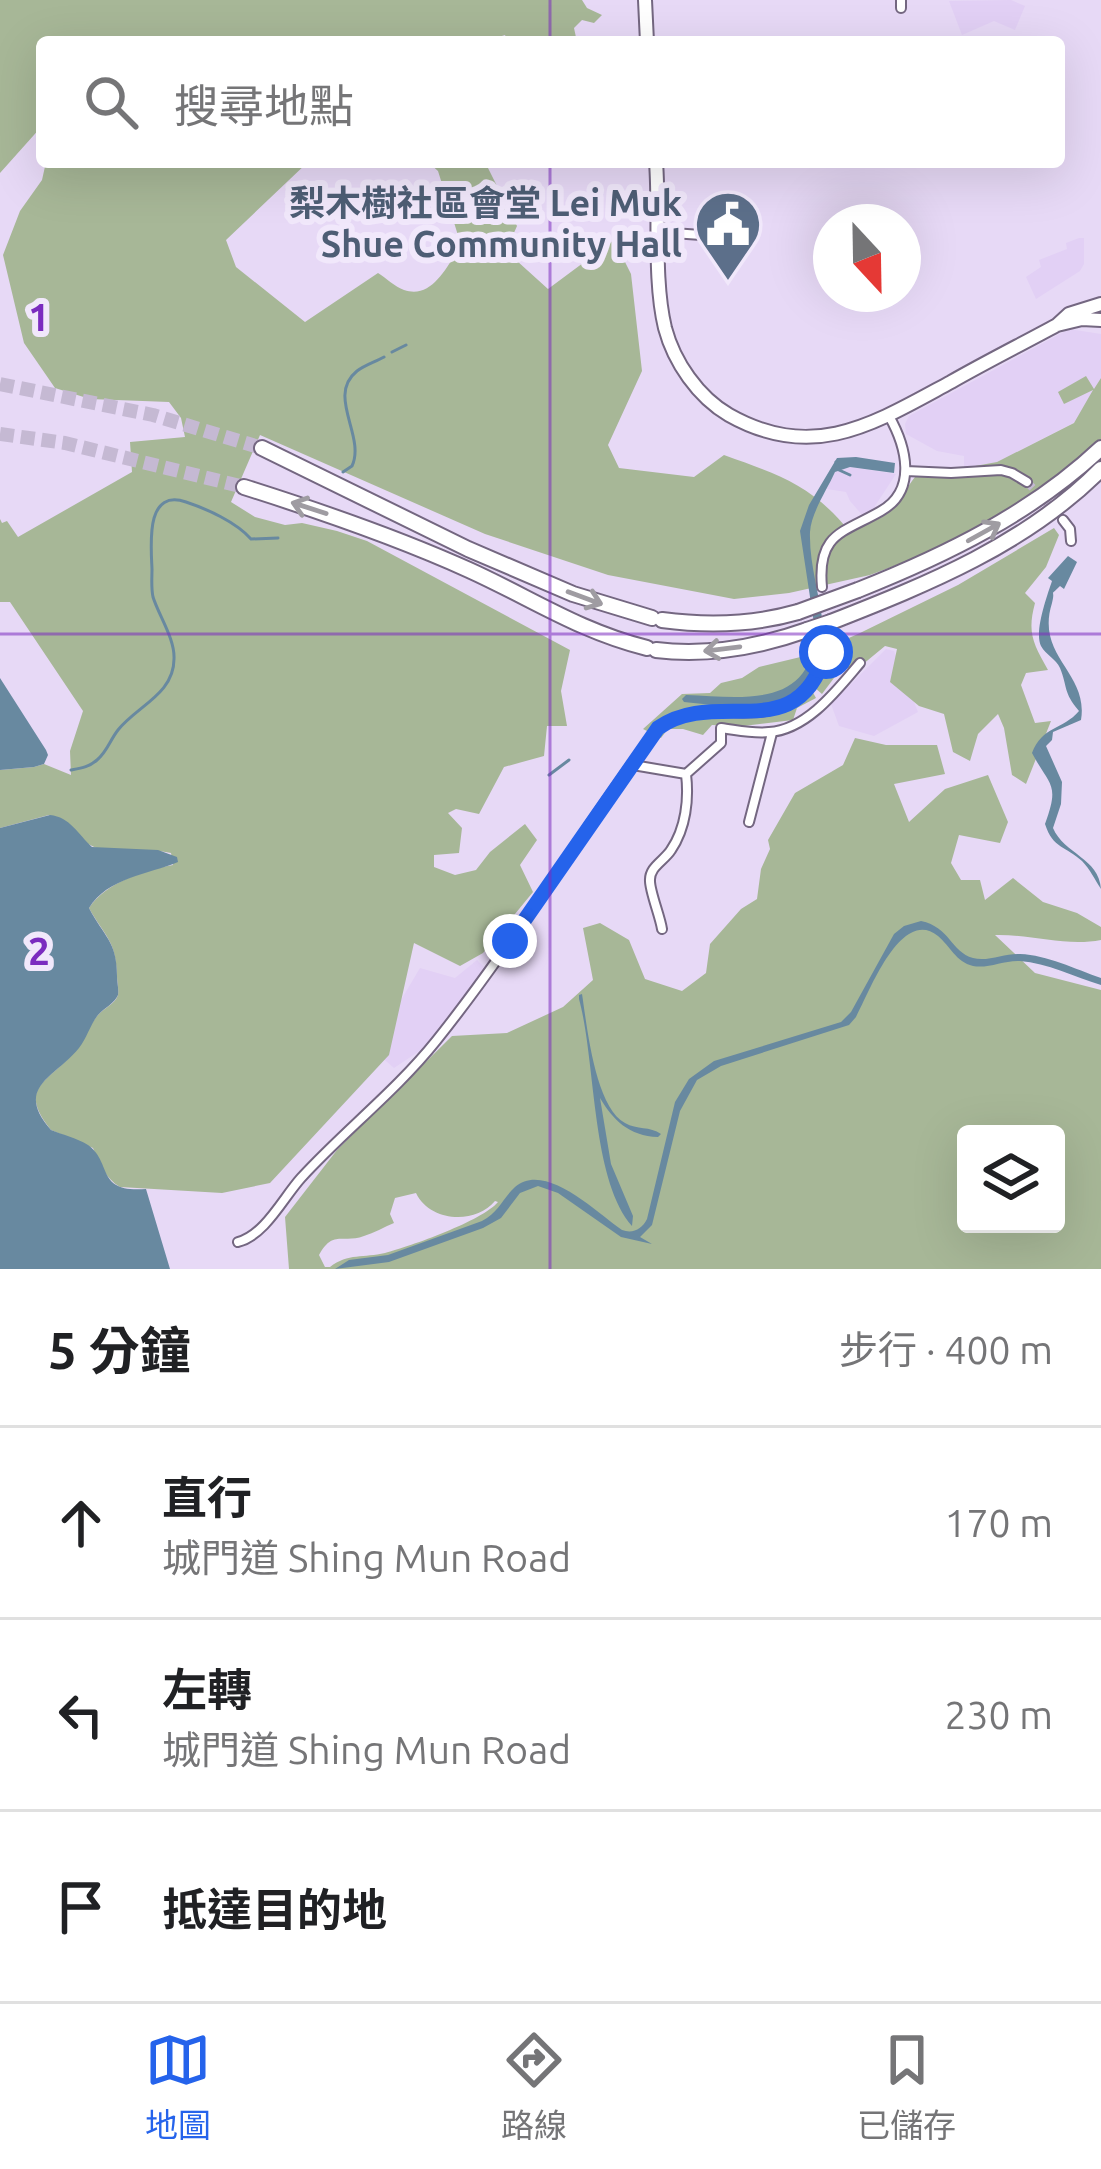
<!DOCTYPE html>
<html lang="zh-TW">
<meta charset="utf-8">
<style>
body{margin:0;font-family:Ubuntu,"Noto Sans TC",sans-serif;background:#f6f6f6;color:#202124}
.controls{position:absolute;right:36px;bottom:36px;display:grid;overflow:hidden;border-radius:12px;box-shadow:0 12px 48px #0002}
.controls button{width:108px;height:108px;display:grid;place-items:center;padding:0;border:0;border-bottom:3px solid #e0e0e0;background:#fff;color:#202124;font:60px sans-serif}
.compass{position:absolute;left:813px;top:204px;width:108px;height:108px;border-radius:50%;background:#fff;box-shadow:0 12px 48px #0002;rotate:158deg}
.stop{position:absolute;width:36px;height:36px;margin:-27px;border:9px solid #2563eb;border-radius:50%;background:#fff}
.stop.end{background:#2563eb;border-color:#fff;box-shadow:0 3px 12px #0008}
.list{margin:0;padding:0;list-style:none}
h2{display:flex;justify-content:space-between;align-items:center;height:156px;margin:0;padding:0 48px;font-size:51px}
h2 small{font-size:39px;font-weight:400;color:#757577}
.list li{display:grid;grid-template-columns:78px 1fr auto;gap:36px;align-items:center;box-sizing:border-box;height:192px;padding:0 48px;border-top:3px solid #e0e0e0}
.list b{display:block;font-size:45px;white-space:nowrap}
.list p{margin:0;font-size:39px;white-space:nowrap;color:#757577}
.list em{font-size:39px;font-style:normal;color:#757577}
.icon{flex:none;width:66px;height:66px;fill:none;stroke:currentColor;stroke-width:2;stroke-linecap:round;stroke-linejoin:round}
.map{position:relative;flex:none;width:1101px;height:1269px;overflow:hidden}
.search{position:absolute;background:#fff;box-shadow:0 12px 48px #0002;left:36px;right:36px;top:36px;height:132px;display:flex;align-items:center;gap:30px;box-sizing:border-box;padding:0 42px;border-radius:12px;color:#757577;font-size:45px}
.sheet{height:732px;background:#fff}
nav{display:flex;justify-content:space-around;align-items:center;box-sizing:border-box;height:168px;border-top:3px solid #e0e0e0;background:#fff;font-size:33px;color:#757577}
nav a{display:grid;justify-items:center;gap:6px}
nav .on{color:#2563eb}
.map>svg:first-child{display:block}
.built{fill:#e2d0f5}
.green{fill:#a7b797;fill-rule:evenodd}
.water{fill:#6889a0}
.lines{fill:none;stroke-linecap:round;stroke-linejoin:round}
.stream{stroke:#6889a0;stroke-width:3}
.street-tunnel{stroke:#c5b9d3;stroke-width:8;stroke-dasharray:8 4;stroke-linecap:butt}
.highway-tunnel{stroke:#c5b9d3;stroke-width:14;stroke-dasharray:14 7;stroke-linecap:butt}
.street-casing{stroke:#746781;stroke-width:12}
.primary-casing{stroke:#746781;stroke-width:16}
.highway-casing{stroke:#746781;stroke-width:18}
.street{stroke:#fff;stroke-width:8}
.primary{stroke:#fff;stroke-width:12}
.highway{stroke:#fff;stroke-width:14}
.highway-bridge-casing{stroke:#746781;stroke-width:18;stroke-linecap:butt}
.highway-bridge{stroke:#fff;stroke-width:14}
.oneway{stroke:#9f9ca2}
.route{stroke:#2563eb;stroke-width:15}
.grid{fill:none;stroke:#7b2cbf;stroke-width:3;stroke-opacity:0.55}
.labels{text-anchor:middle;stroke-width:12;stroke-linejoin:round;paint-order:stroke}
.service-label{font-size:36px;font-weight:bold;fill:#4e5e75;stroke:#f1e8fb;text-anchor:end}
.grid-label{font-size:39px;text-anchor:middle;font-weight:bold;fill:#7b2cbf;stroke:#f1e8fb;stroke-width:12;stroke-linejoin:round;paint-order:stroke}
</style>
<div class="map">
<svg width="1101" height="1269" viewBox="0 0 1101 1269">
<rect width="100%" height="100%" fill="#e7d9f6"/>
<path class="built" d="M1011,0L1025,6L1015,30L994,21L962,35L949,1Z
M1079,238H1084V264L1080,271L1036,299L1026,277L1041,267L1039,260L1067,249L1066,243Z
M1069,329L1101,334V378L1075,422L997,462L964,468V456L937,451L906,434L905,424L909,416Z
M850,467L896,474L875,506L876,511L863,516L850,501L846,492L827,489L835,472Z
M886,649L894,651L918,712L874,736L839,726L831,704Z
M477,960L485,968L430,1044L394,1068L372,1049L420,968L455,978Z"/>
<path class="green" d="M0,0H582L587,8L602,15L594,23L582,20L574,28L577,42H508L505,35L483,42H42V126L0,173Z
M46,162L53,165L56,162H308L226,240L236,267L305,322L378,273C386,278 395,287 404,290C433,300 448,264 461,245L438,171L428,162H485L517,226L506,251L548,289L614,240L631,274L642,371L608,445L619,468L694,477L724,455C779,475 811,484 849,531C865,524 885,519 897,505C904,496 908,485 915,477H966L964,468L997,462L1074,423L1093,390L1064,404L1058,392L1086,376L1094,389L1101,378V441L1035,493L974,530L915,558L870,575L789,593L734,599L608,575L485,534L260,435L231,502L255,517L285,525L302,523L337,531L367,541L570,650L561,691L567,726H547L544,756L504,767L479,814L456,809L448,813L462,828L459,853L434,855V867L455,875L476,870L490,852L525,824L537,840L520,865L533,892L483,953L460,966L414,943L389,1055L270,1183L222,1193L120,1187C105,1178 100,1164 93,1148L51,1130C16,1087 49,1082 72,1054C82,1042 88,1027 98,1015C104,1008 115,1004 118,995C119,989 117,982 117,976C116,940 105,937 89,908C105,883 144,870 173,865L171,853C147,847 123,853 100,849C86,846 62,824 49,815L0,828V770L34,767L44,764L71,775L70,751L83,711L10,602H0V519L2,523L7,521L18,537L132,472L130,442L185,437L181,418L169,402L90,399L55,388L24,343L3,255L20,211L42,180Z
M1054,528L1059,535L1046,567L1025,593L1035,603C1027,633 1033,643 1048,670L1026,673L1021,685L1035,723L1051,721L1026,784L1012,775L1004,728L998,714L978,734L970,761L953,752L944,714L919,706L890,682L897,649L885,646L862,665L840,670L822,694L814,687L809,674C772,706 765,709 715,705L713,716L759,717L811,689L816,698L797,708L793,720L743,726L712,725L703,735L683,729H668L661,738L643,729L682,694L710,693L721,683L742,678L759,667L813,654L860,633L958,585Z
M855,738L886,745H937L945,774L894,784L909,822L945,789L988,775L1008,822L1000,843L959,835L951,863L961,880H980L985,900L1013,878L1043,902L1077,913L1101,927V940C1066,947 1030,934 995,935L1035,973L1101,990V1269H289L285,1217L337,1150L452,1036L507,1033L563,1007L593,980L583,928L600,923L629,940L645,979L682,991L706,973L710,944L741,909L757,899L761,869L770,849L768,840L795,793L843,765ZM966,1134H1056V1224H966ZM416,1193C430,1222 475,1225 495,1201L498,1202C482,1221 411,1246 385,1253C364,1258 348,1253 330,1267H325L319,1255C333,1229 343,1244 364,1236C374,1233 384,1227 394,1223L390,1214L395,1198Z"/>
<path class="water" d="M856,457L895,463L894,473L850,467L835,472C827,490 811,513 810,532C809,564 820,595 823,626C826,665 800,701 760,706C736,709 708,704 684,702L682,699L686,695C742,697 813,710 815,630L800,531L809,505L837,458Z
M1068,556L1077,562L1064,589L1060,586C1048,598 1056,587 1052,603C1035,657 1089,672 1081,720L1053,732L1052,740L1046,746L1062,782L1061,804L1053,828C1064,854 1099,858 1101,889C1095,880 1090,869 1082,861C1066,846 1053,849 1045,824C1060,783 1050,787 1032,753C1042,726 1063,730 1079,711C1063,692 1068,688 1060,668C1056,659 1046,655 1041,646C1034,632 1047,596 1052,581L1048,578Z
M0,678L46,750L48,755L44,764L34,767L0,770Z
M50,815C70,817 78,834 92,847L158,850L177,857L178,862C149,874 107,878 89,908C104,937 117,941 117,976C117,983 119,989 118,995C115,1003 104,1008 98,1015C90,1025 87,1038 79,1048C56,1077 13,1087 51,1130C63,1135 77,1138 88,1145C113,1163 95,1193 146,1189L170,1269H0V828Z
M921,921C950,927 951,952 973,958C988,962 1005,953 1020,954C1047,955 1075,969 1101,978V985C1075,977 1047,963 1020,961C1004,960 988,969 973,966C956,962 950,946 938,936C901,906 869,993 856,1017L849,1025L721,1066L697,1080L680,1111L652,1225L640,1237L652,1244L621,1237L558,1193L538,1186L520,1193L501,1218L483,1228L389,1262L335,1269L349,1260L388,1255L482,1221C499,1212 502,1199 515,1187C545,1161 596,1212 622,1230C633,1234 642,1229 647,1219L675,1102L689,1079L714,1061L841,1022L851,1012L894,934L904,926Z
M582,994C587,1026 595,1107 625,1123C637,1130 650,1126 661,1134L658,1137C629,1136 613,1120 600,1098L611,1164L633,1216L632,1226C591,1179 596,1061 579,999V995Z"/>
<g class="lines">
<path class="stream" d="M392,352L406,345
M836,462L839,470L850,475
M343,472L352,466C366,436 326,396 357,371C365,365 375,362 384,357
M71,770C82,768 89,767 97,760C107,752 110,740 118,730C137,706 174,694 174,659C175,639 159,616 153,597C151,588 152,579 152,569C151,545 145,488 186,502C207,509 236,522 251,539L278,538
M549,775L569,760"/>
<path class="street-tunnel" d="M1027,482L1063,520"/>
<path class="highway-tunnel" d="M0,384L153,415L262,448
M0,434L65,443L244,487"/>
<defs>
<path id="street" d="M901,0V8
M659,232L715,236
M906,471L951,473L1001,470L1012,473L1027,482
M1063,520L1070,529L1071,541
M822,587C817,533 843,533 881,511C918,490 906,446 889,416
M633,765L686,774L721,743V728C737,730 754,734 769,732C807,730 838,689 860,663
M749,822L772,733
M662,929C660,916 650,892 650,881C649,867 664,861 671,850C686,828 689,799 686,774
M238,1242C265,1235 283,1198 301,1178C344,1131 396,1091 436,1041C516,941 582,830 658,728C693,703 719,715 758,712C798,709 824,676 829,637"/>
<path id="primary" d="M645,0L647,42
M656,162C660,214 653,278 665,328C674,362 698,397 729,415C814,463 875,423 951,382C986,362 1022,344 1057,325L1082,319L1101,320
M1057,325L1069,314L1101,304"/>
<path id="highway" d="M262,448L468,549L573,594L652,618
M244,487C320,511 396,537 469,570C531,598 579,631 647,648
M858,590C946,555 1032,513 1101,448
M662,620C708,626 753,625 798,612
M831,622C928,584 1027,544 1101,469
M656,650C707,656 759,647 807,630"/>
</defs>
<use href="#street" class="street-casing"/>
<use href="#primary" class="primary-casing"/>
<use href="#highway" class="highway-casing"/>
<use href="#street" class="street"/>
<use href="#primary" class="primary"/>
<use href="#highway" class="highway"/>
<defs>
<path id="highway-bridge" d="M798,612L858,590
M807,630L831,622"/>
</defs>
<use href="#highway-bridge" class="highway-bridge-casing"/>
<use href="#highway-bridge" class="highway-bridge"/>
</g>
<defs><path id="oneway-shaft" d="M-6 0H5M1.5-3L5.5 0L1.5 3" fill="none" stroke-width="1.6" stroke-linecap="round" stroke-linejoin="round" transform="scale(3)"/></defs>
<g class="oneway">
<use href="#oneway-shaft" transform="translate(309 508) rotate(-162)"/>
<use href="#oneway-shaft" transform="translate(984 532) rotate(-29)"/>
<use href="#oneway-shaft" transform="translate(585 598) rotate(20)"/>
<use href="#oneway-shaft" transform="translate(722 649) rotate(173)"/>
</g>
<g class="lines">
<path class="route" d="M510,941L658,728C718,686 797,750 826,652"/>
</g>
<path class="grid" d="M550,0V42M550,162V1269M0,634H1101"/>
<defs>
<symbol id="civic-pin" viewBox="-11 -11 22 30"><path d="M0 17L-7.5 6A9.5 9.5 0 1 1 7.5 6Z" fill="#5c6f8a" stroke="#f1e8fb"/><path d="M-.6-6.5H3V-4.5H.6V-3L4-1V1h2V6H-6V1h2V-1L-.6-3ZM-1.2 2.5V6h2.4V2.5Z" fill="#fff"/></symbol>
</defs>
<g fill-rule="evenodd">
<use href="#civic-pin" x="690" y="186" width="76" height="104"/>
</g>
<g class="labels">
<g class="service-label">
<text x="682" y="216">梨木樹社區會堂 Lei Muk<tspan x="682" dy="41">Shue Community Hall</tspan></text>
</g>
</g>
<g class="grid-label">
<text x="39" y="331">1</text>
<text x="39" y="965">2</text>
</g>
</svg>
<div class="controls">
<button><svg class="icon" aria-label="layers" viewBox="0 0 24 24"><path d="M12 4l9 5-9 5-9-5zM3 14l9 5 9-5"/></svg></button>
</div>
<svg class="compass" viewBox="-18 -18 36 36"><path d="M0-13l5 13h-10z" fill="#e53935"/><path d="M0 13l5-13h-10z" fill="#757577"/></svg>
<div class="stop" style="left:826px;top:652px"></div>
<div class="stop end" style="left:510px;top:941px"></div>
<div class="search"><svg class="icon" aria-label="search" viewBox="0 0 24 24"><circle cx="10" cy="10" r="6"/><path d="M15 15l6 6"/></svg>搜尋地點</div>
</div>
<section class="sheet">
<h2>5 分鐘<small>步行 · 400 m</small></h2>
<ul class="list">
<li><svg class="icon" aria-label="ahead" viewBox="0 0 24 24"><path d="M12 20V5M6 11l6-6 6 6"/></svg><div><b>直行</b><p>城門道 Shing Mun Road</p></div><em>170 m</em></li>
<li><svg class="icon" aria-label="left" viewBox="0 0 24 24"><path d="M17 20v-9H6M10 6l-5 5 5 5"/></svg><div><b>左轉</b><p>城門道 Shing Mun Road</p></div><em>230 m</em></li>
<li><svg class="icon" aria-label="arrive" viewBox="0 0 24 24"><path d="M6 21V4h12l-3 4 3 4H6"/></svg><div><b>抵達目的地</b></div></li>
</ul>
</section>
<nav>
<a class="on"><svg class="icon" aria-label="map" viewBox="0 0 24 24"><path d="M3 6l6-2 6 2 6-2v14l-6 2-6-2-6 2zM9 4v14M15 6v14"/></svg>地圖</a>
<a><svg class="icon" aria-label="directions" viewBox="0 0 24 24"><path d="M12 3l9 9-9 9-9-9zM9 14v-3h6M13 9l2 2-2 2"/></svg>路線</a>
<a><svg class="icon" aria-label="saved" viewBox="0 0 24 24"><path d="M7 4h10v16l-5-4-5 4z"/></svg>已儲存</a>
</nav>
